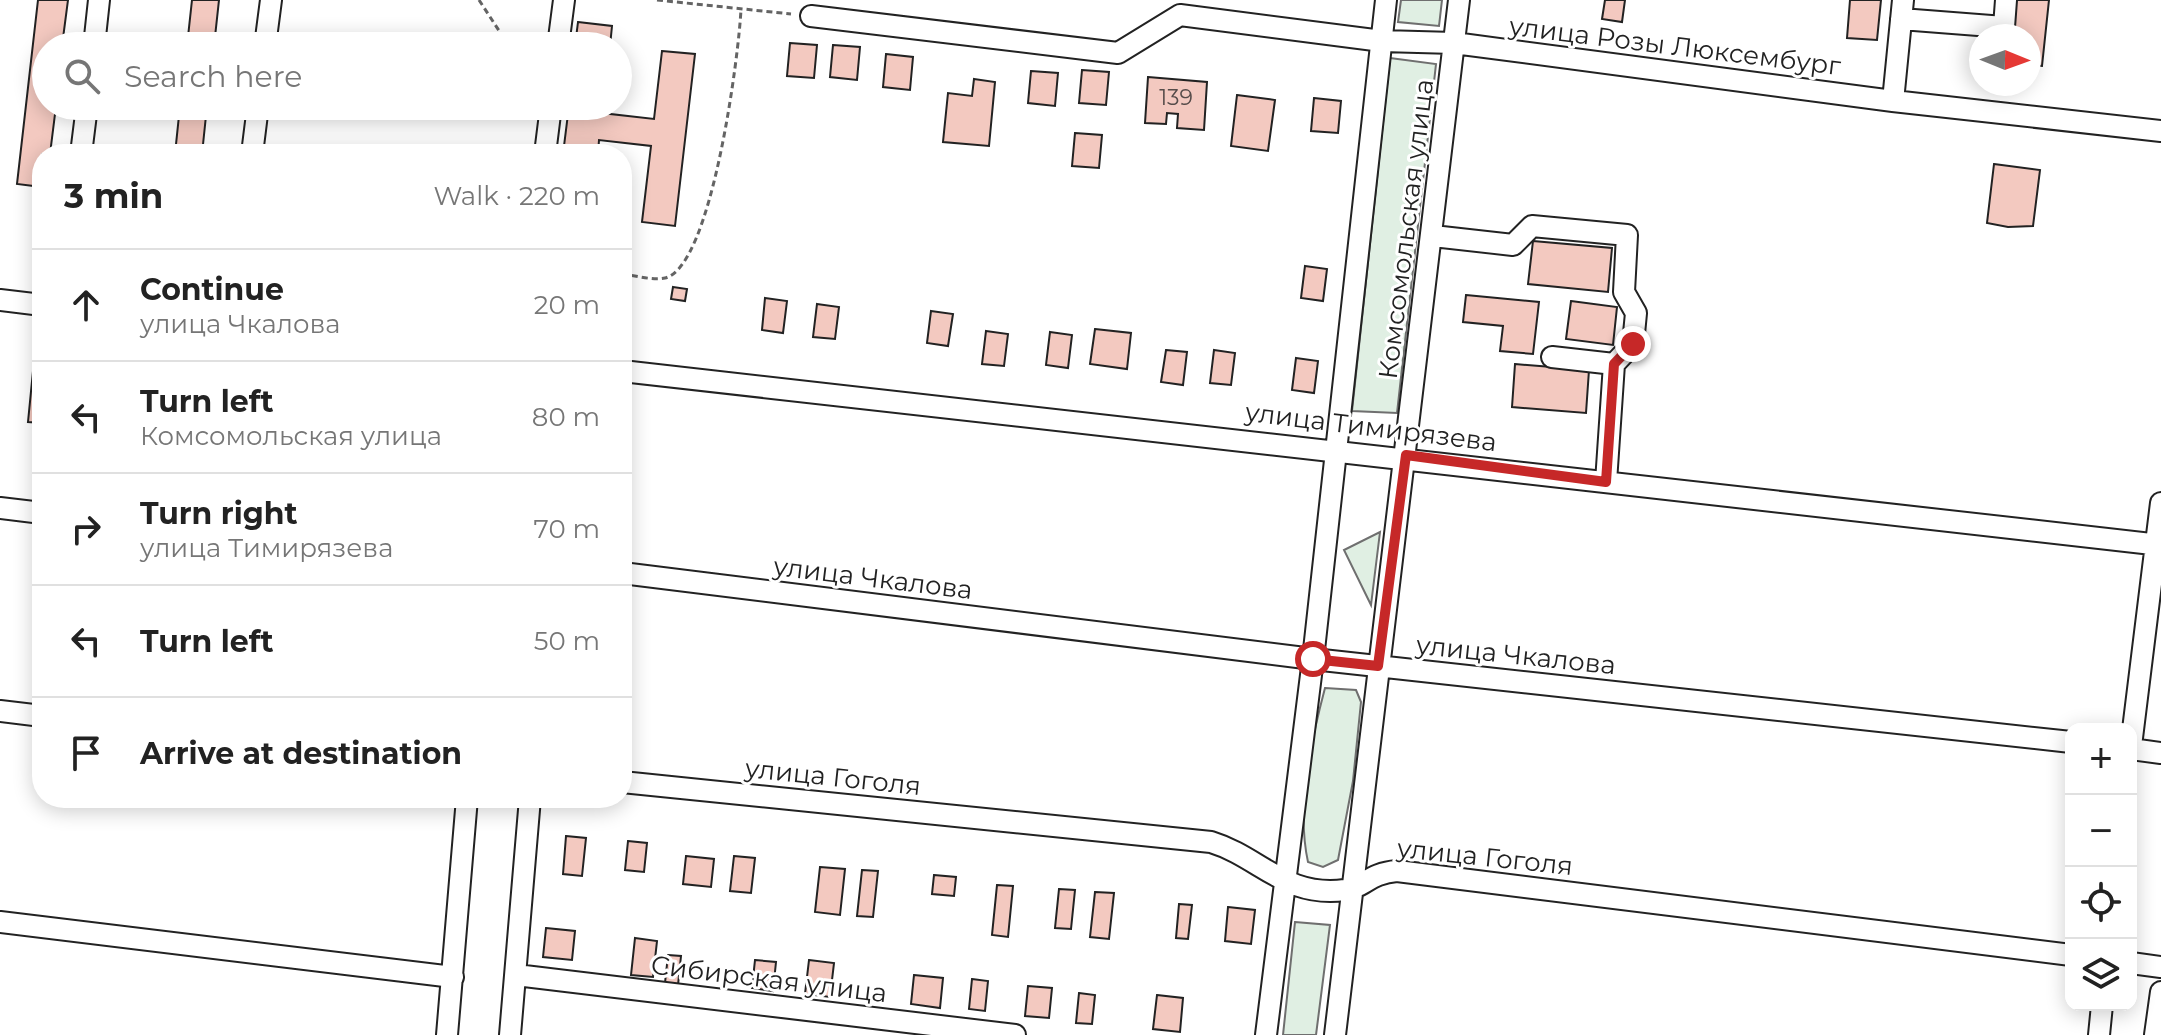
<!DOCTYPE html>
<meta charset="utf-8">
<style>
body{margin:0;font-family:Montserrat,sans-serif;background:#f6f6f6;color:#222}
.controls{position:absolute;right:24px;bottom:24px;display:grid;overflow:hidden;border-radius:16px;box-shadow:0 4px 20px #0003}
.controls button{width:72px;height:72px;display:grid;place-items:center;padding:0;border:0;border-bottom:2px solid #e0e0e0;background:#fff;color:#222;font:40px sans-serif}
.compass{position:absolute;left:1969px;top:24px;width:72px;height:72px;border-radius:50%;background:#fff;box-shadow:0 4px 20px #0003;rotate:91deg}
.stop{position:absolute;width:24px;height:24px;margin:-18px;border:6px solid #c62828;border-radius:50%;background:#fff}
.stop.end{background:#c62828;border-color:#fff;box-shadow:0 2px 8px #0008}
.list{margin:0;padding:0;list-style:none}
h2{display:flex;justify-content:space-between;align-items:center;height:104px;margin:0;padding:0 32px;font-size:34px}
h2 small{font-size:26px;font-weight:400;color:#767676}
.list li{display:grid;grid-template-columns:52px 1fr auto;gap:24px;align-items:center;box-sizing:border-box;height:112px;padding:0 32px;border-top:2px solid #e0e0e0}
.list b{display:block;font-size:30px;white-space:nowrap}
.list p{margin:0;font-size:26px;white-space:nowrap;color:#767676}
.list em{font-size:26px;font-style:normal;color:#767676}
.icon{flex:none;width:44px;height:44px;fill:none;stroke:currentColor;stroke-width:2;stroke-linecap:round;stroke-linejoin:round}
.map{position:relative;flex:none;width:2161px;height:1035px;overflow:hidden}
.search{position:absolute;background:#fff;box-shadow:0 4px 20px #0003;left:32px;top:32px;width:600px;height:88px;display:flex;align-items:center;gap:20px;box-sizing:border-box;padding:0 28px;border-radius:44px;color:#767676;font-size:30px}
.panel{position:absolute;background:#fff;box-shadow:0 4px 20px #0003;left:32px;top:144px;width:600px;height:664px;border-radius:32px}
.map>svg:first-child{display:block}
.green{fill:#e0efe3;stroke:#6f6f6f;stroke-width:2}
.building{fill:#f3c9c0;stroke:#222;stroke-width:2}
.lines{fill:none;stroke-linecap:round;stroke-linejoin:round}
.minor-casing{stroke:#222;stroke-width:24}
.path{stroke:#646464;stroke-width:3;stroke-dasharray:6 4;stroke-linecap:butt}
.minor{stroke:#fff;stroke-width:20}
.route{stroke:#c62828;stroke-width:10}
.labels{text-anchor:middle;stroke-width:6;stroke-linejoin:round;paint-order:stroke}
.number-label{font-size:22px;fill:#564c4a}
.street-label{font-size:26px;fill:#222;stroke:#fff}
</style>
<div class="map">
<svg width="2161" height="1035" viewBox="0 0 2161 1035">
<rect width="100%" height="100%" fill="#fff"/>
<path class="green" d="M1401,0H1442L1439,26L1398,22Z
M1390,58L1436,64L1397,413L1352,411Z
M1380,532L1371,605L1344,550Z
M1325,688L1356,690L1361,702L1353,781L1338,860L1323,867L1308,862C1296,808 1311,741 1325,688Z
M1295,922L1330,925L1316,1035H1283Z"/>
<path class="building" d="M38,0H68L62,46H46V106H56L50,154H42V187L17,184Z
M192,0H219L214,46H187Z
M1605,0H1625L1622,22L1602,19Z
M1850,0H1881L1877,40L1847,38Z
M2014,0H2049L2042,66L2029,65V36H2010Z
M578,22L612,26L610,46H575Z
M790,43L817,45L814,78L787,76Z
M833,45L860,47L857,80L830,77Z
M662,51L695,54L675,226L642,222L651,146L599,140L598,154H563L569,106H603L602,113L654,119Z
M886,54L913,57L910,90L883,87Z
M1082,70L1109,72L1106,105L1079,103Z
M1031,71L1058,73L1055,106L1028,103Z
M1148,77L1207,82L1204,130L1177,128L1178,114L1167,113L1166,124L1145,123Z
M974,79L995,82L989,146L943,142L948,93L972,96Z
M1237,95L1275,100L1268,151L1231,146Z
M1314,98L1341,101L1338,133L1311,131Z
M180,106H207L202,154H175Z
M1075,133L1102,135L1099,168L1072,166Z
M1994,164L2040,170L2033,226L2008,227L1987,223Z
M1533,241L1612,248L1608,292L1528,284Z
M1305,266L1327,269L1323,301L1301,298Z
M673,287L687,289L685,301L671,299Z
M1466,295L1539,302L1533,354L1500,351L1503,326L1463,322Z
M765,298L787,301L783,333L762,330Z
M1571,301L1617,307L1613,345L1566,339Z
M817,304L839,307L835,339L813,337Z
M931,311L953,314L948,346L927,343Z
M1095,329L1131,333L1127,369L1090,364Z
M986,331L1008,334L1004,366L982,364Z
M1050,332L1072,335L1068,368L1046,365Z
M1166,350L1187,352L1183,385L1161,382Z
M1214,350L1235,353L1231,385L1210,383Z
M1296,358L1318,361L1314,393L1292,390Z
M1515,364L1589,370L1586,413L1512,407Z
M33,371L42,372V423L28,422Z
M566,836L586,838L582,876L563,874Z
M628,841L647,843L644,872L625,870Z
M686,856L714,859L711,887L683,884Z
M734,856L755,858L751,893L730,891Z
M820,867L845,869L840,915L815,912Z
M862,870L878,871L873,917L857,916Z
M934,875L956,877L954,896L932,894Z
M997,885L1013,886L1008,937L992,935Z
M1059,889L1075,890L1071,929L1055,928Z
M1095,892L1114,893L1109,939L1090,937Z
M1179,904L1192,905L1188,939L1176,938Z
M1228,907L1255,910L1251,944L1225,941Z
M546,928L575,931L572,960L543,957Z
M635,938L657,941L653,977L631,975Z
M668,955L681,956L678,985L665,983Z
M755,960L776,962L773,991L752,988Z
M809,960L834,963L830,997L805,994Z
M914,975L943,978L940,1008L911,1004Z
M972,979L988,981L985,1011L969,1009Z
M1028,986L1052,988L1049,1018L1025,1016Z
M1079,993L1095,995L1092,1024L1076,1023Z
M1157,995L1183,998L1180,1032L1153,1029Z"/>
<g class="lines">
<defs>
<path id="minor" d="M811,16L1118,53L1180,15L1382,41L1454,43L1893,101L2161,131
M1901,19L2004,27L2006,0
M94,46L99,0
M265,46L271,0
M558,46L564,0
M1893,101L1903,0
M81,154L87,106
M252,154L258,106
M545,154L551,106
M1433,236L1513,245L1532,226L1627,235L1624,292L1636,313L1633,344L1614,364L1606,482
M0,300L42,305
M1552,357L1614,364
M622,371C1135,426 1648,483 2161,545
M0,508L42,513
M622,573L1313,659L2071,742
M0,711L42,716
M2131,746L2161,503
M2131,749L2161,753
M622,782L1211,842C1260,857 1285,898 1345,890C1364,888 1369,873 1397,871L2071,955
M0,922L453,977
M2131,963L2161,967
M516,975L1015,1035
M447,1035L467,798
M510,1035L530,798
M1266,1035L1313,659L1386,0
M1335,1035L1459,0
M2099,1035L2102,1005
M2155,1035L2161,992"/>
</defs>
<use href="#minor" class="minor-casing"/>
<path class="path" d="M479,0L509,46
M657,0L791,14
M622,274C634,275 653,281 665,278C712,267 739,54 741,9"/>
<use href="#minor" class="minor"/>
</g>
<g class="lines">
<path class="route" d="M1313,659L1378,666L1406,455L1606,482L1614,364L1633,344"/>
</g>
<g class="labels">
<g class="number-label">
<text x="1176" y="105">139</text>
</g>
<g class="street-label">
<text transform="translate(1675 46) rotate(7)" y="9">улица Розы Люксембург</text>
<text transform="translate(1406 229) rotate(-83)" y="9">Комсомольская улица</text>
<text transform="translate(1371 427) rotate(7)" y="9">улица Тимирязева</text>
<text transform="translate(873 578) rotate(7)" y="9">улица Чкалова</text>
<text transform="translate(1516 655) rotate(6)" y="9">улица Чкалова</text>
<text transform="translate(833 777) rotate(6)" y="9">улица Гоголя</text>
<text transform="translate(1485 857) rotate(6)" y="9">улица Гоголя</text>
<text transform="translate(769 979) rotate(7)" y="9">Сибирская улица</text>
</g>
</g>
</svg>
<div class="controls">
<button>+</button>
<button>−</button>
<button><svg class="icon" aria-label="locate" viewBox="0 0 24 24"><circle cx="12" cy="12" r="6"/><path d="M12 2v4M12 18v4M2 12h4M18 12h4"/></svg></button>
<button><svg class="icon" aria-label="layers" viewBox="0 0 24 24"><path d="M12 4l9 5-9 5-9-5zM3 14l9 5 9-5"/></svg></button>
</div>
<svg class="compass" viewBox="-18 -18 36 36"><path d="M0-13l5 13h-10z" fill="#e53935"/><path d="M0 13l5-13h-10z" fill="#767676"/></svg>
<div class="stop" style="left:1313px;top:659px"></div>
<div class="stop end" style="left:1633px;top:344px"></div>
<div class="search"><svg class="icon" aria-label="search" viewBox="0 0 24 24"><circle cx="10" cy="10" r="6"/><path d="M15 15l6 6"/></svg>Search here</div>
<section class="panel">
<h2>3 min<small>Walk · 220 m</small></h2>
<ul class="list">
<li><svg class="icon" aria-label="ahead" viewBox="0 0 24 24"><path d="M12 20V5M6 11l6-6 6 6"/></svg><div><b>Continue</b><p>улица Чкалова</p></div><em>20 m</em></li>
<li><svg class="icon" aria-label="left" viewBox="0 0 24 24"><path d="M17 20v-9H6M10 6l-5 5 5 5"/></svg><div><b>Turn left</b><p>Комсомольская улица</p></div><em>80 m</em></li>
<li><svg class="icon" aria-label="right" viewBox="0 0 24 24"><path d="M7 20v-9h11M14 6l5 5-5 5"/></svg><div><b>Turn right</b><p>улица Тимирязева</p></div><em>70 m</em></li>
<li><svg class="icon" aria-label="left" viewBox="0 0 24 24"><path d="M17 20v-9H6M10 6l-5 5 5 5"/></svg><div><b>Turn left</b></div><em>50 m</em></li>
<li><svg class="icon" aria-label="arrive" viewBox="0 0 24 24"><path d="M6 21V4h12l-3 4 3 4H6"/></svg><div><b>Arrive at destination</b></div></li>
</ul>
</section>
</div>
